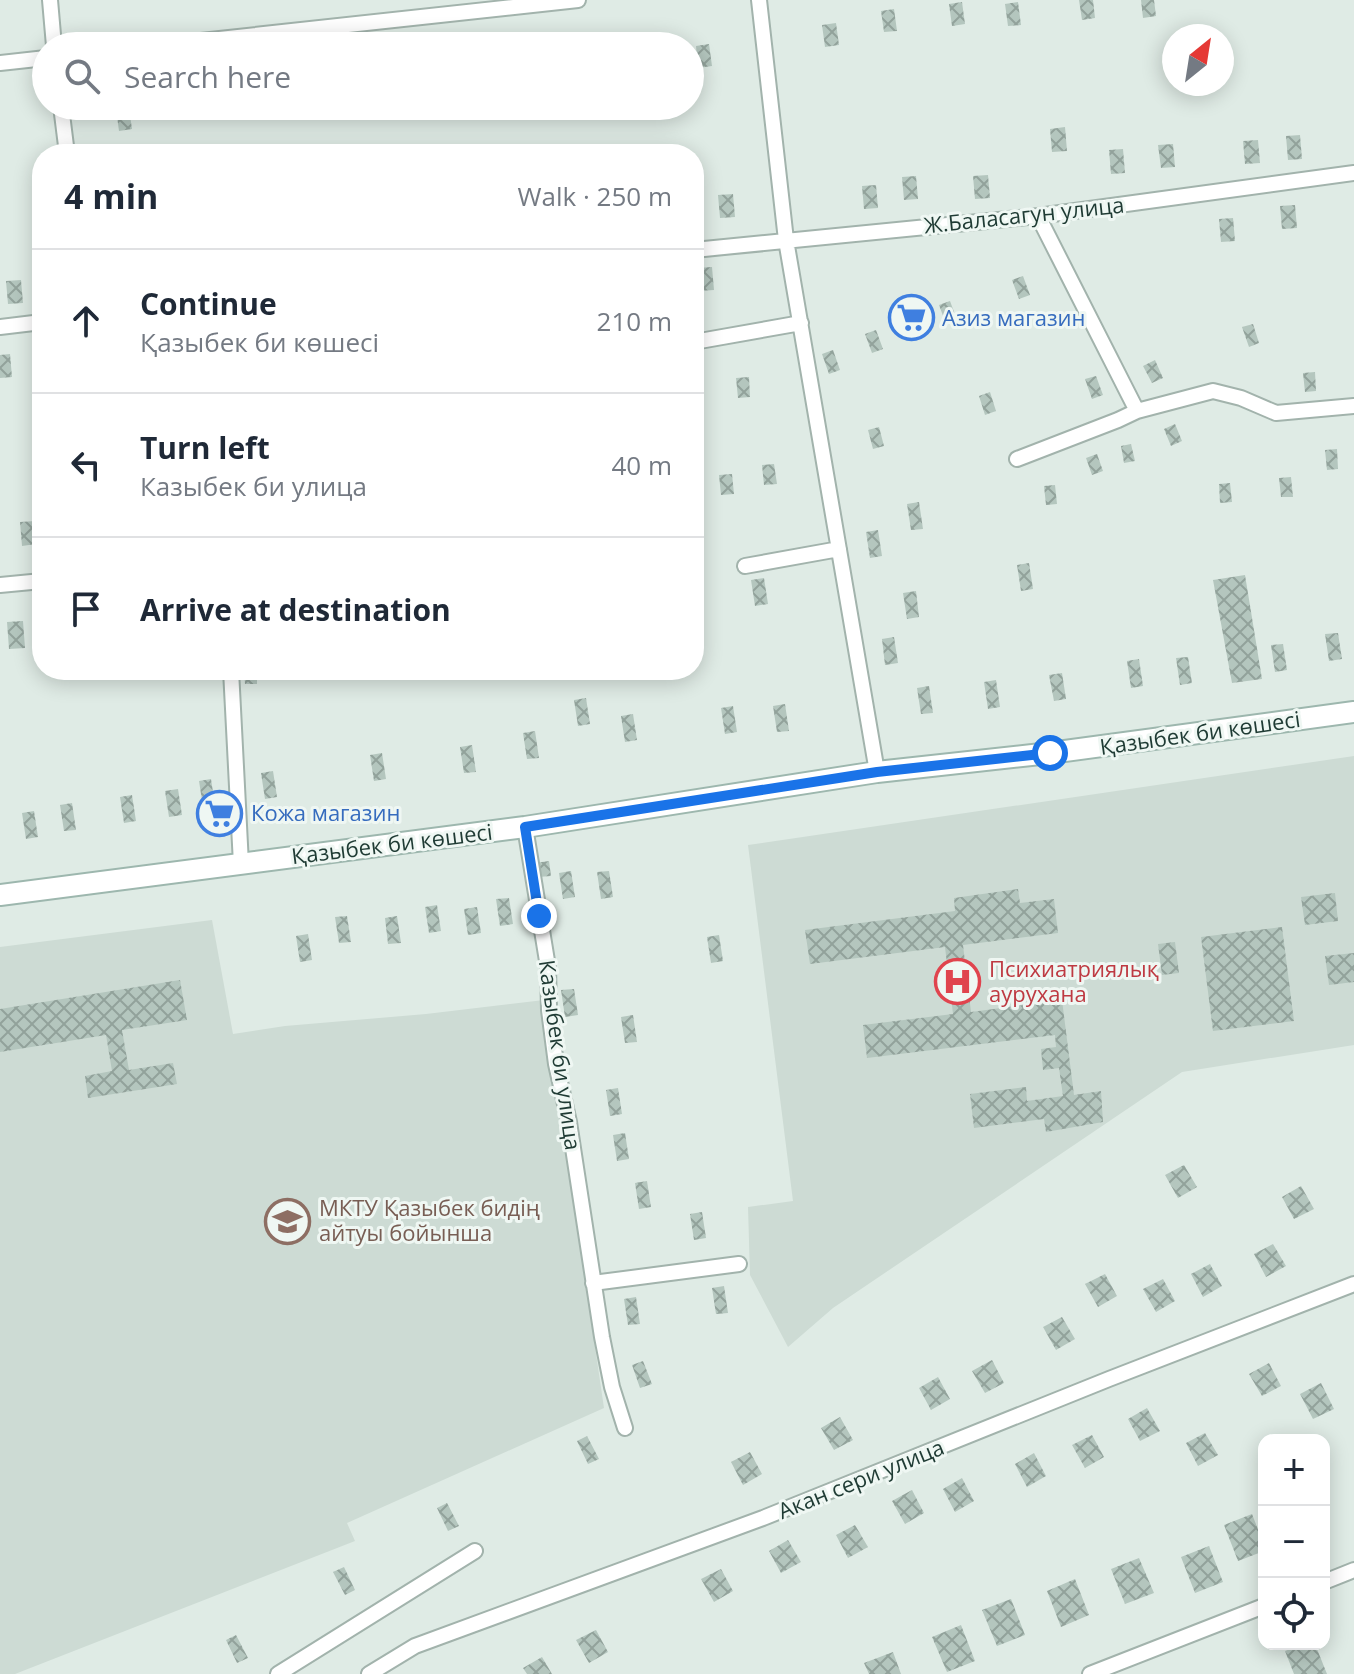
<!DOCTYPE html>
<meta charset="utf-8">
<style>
body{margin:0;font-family:"Open Sans",sans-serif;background:#f6f6f7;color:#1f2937}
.controls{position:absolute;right:24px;bottom:24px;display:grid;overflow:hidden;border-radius:16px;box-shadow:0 4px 20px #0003}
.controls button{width:72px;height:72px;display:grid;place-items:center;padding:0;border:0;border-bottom:2px solid #e0e1e3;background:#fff;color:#1f2937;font:40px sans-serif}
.compass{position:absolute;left:1162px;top:24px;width:72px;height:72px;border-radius:50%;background:#fff;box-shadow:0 4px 20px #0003;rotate:30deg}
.stop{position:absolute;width:24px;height:24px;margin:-18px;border:6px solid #1a73e8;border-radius:50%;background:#fff}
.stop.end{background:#1a73e8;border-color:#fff;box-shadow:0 2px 8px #0008}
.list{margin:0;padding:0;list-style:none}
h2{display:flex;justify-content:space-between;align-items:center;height:104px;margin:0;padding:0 32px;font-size:34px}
h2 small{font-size:26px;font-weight:400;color:#747a83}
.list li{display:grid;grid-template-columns:52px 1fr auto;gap:24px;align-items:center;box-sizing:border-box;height:144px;padding:0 32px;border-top:2px solid #e0e1e3}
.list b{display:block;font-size:30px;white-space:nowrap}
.list p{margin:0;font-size:26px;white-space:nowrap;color:#747a83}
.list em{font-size:26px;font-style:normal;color:#747a83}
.icon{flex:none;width:44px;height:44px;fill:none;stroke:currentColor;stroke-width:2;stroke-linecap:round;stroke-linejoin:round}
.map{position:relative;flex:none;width:1354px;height:1674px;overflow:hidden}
.search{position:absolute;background:#fff;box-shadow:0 4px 20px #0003;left:32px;top:32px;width:672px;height:88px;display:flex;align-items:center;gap:20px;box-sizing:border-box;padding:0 28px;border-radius:44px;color:#747a83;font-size:30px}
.panel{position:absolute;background:#fff;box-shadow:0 4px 20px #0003;left:32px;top:144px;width:672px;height:536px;border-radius:32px}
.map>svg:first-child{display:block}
.built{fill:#cddbd4}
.building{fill:url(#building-cross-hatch)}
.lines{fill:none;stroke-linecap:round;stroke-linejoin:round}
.street-casing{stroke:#a2b3ac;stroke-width:18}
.secondary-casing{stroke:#9db7ae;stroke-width:24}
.street{stroke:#fff;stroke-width:14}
.secondary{stroke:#fff;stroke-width:20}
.route{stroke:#1a73e8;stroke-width:10}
.labels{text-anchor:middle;stroke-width:6;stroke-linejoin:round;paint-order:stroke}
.street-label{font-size:22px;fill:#1f3b34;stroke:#eff7f3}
.shop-label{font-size:22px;fill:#366cbe;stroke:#eff7f3;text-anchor:start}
.health-label{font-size:22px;fill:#be3a42;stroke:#eff7f3;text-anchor:start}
.education-label{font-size:22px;fill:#785e54;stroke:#eff7f3;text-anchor:start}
</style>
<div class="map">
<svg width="1354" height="1674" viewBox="0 0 1354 1674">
<defs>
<pattern id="building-cross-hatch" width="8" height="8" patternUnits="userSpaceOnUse" patternTransform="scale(2)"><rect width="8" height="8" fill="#b4c6be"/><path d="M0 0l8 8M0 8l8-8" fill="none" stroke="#92a29b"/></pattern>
</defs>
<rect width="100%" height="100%" fill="#dfebe5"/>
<path class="built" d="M1354,756V1045L1182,1072L833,1308L788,1347L750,1275L748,1207L793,1201L748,845Z
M212,920L233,1034L285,1026L426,1014L544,1000L604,1408L347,1523L355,1541L15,1674H0V947Z"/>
<path class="building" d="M1079,0H1093L1095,18L1082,20Z
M1141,0H1154L1156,16L1143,18Z
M962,2L965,24L952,26L949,4Z
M1018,2L1021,25L1008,26L1005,4Z
M894,9L897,31L884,32L881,11Z
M836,23L839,45L825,47L822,25Z
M709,44L712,66L698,68L696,46Z
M129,108L132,129L119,131L116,109Z
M1065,127L1067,151L1052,152L1050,129Z
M1300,135L1302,159L1288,160L1286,136Z
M1258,140L1260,163L1245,164L1243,141Z
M1173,144L1175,167L1161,168L1158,145Z
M1123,149L1125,173L1111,174L1109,150Z
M988,175L990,198L975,199L973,176Z
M916,176L918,199L904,200L902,177Z
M876,185L878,208L864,209L862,186Z
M733,194L735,217L720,218L718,195Z
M1295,205L1297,228L1282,229L1280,206Z
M1233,218L1235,241L1221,242L1219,219Z
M712,267L714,290L699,291L697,268Z
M1023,276L1030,295L1019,299L1012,280Z
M21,280L23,303L8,304L6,281Z
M950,301L957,320L946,324L939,305Z
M1253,324L1259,343L1249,347L1242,327Z
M876,330L883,349L872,353L865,334Z
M833,350L840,370L829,374L822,354Z
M10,354L12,377L0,378V355Z
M1155,360L1163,378L1152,383L1143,366Z
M1315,372L1316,391L1305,392L1303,373Z
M1096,376L1103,395L1092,399L1085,379Z
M749,377L750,397L738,398L736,378Z
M990,392L996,411L985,415L979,396Z
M1175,424L1182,441L1171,446L1164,429Z
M879,427L884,446L873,449L868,430Z
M1131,444L1135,461L1124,463L1121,446Z
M1337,449L1338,469L1327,470L1325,450Z
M1097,454L1103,471L1092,475L1086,458Z
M774,464L777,484L764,485L762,465Z
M732,474L734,494L721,495L719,475Z
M1291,477L1293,497H1281L1279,478Z
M1230,483L1232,502L1220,503L1219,484Z
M1055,485L1057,504L1046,505L1044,486Z
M919,502L923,529L911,530L907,504Z
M35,521L36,544L22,546L20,522Z
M878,530L882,556L870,558L866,532Z
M1029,563L1033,589L1021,591L1017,565Z
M1245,575L1262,679L1232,683L1213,580Z
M764,578L768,604L755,606L751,580Z
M916,591L919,617L907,619L903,593Z
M23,621L25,648L9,649L7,622Z
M1338,633L1342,659L1329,661L1325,634Z
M894,637L898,663L885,665L882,639Z
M1283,644L1287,670L1275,672L1271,645Z
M1188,657L1192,683L1180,685L1176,658Z
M1139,659L1143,686L1131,688L1127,661Z
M244,670H257V684H245Z
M1062,673L1066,699L1054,701L1049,675Z
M996,680L1000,707L988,709L984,682Z
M929,686L933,713L921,714L917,688Z
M586,698L590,724L578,726L574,700Z
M785,704L789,731L777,732L773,706Z
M733,706L737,732L725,734L721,708Z
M633,714L637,740L625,742L621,716Z
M535,731L539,758L527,759L523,733Z
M472,745L476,772L464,773L460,747Z
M382,753L386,779L374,781L370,755Z
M273,771L277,797L265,799L261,773Z
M211,779L215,805L203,807L199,781Z
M178,789L182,815L169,817L165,791Z
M132,795L136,821L124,823L120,797Z
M72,803L76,830L64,831L60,805Z
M34,811L38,837L26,839L22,813Z
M549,861L551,876L538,877L535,863Z
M571,871L575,897L563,899L559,873Z
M609,871L613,897L601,899L597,872Z
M1018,889L1020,903L1054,899L1058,933L963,945L971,1012L1062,1000L1074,1095L1101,1091L1103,1122L1046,1132L1044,1119L974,1128L970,1094L1026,1087L1027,1101L1063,1096L1059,1068L1043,1070L1041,1049L1056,1047L1055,1035L867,1058L863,1025L953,1014L945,947L810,964L805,930L955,911L954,898Z
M1335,893L1338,921L1305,925L1301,897Z
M509,898L513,924L500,926L496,899Z
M437,905L441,931L429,933L425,907Z
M477,907L481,933L468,935L464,909Z
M347,916L351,942L339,943L335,917Z
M397,916L401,943L388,944L385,918Z
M1282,927L1294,1021L1213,1031L1201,937Z
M308,934L312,960L300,962L296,936Z
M719,935L723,961L711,963L707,937Z
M1175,942L1179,973L1162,975L1158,944Z
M1354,953V982L1329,985L1325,956Z
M180,980L187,1020L122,1030L129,1070L173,1063L177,1084L88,1098L85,1076L112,1071L106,1035L0,1052V1009Z
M574,989L578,1015L565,1017L561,990Z
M633,1015L637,1042L625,1043L621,1017Z
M618,1088L622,1114L610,1116L606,1090Z
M625,1133L629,1159L617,1161L613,1135Z
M1184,1165L1197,1187L1178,1198L1165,1175Z
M647,1181L651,1207L639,1209L635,1183Z
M1301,1186L1314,1209L1294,1219L1282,1197Z
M702,1212L706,1238L694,1240L690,1214Z
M1273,1244L1286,1266L1266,1277L1254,1254Z
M1210,1264L1222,1286L1203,1297L1191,1274Z
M1105,1274L1117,1296L1098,1307L1085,1284Z
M1163,1279L1175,1301L1156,1312L1143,1289Z
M724,1286L728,1313L716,1314L712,1288Z
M636,1297L640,1324L628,1325L624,1299Z
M1062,1317L1075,1339L1056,1350L1043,1327Z
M992,1360L1004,1383L985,1393L972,1371Z
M643,1361L652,1384L640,1388L632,1365Z
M1269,1363L1281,1386L1262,1396L1249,1374Z
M938,1377L950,1399L931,1410L919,1388Z
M1321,1383L1334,1409L1313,1419L1300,1394Z
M1147,1408L1160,1431L1140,1441L1128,1419Z
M840,1417L853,1440L834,1450L821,1428Z
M1205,1433L1218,1455L1198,1466L1186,1443Z
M1092,1435L1104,1457L1085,1468L1072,1445Z
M587,1436L599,1459L588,1464L577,1441Z
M750,1452L762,1474L743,1485L731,1462Z
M1034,1453L1046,1476L1027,1487L1015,1464Z
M962,1478L974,1501L955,1512L943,1489Z
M912,1490L924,1513L905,1524L892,1501Z
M447,1503L459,1526L448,1531L437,1508Z
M1252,1514L1264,1545V1551L1238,1561L1224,1525Z
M855,1525L868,1547L848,1558L836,1535Z
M788,1540L801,1562L781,1573L769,1551Z
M1209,1546L1223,1582L1195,1593L1181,1557Z
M1139,1558L1154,1593L1125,1604L1111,1569Z
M344,1567L355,1590L345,1595L333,1572Z
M721,1569L733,1591L714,1602L701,1579Z
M1075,1579L1089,1615L1061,1627L1047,1591Z
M1011,1599L1025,1635L997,1646L982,1610Z
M961,1625L975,1661L947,1672L932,1637Z
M596,1630L608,1652L589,1663L576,1640Z
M236,1635L248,1658L237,1663L226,1640Z
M1304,1644H1315L1327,1674H1294L1285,1651Z
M893,1652L901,1674H869L864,1663Z
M542,1657L552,1674H527L523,1668Z"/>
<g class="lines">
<defs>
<path id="street" d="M50,0L54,46
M759,0L786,240L877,772
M154,46L578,0
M0,63L46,58
M61,106L67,154
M1038,216L1137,411L1213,391L1241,398L1276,413L1354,406
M694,250L1038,216L1354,173
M0,327L42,322
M694,342L801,323
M1017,459L1118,420L1137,411
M745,566L839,549
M0,585L42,581
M231,670L241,864
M525,827L548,967L549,1010L556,1064L569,1122L602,1337L612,1387L625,1428
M593,1283L739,1264
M1324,1582L1354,1570
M278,1674L475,1551
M369,1674L415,1646L763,1518L1109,1379L1354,1284
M1090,1674L1264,1606"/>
<path id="secondary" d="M0,895L525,827L877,772L1050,753L1354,712"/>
</defs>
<use href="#street" class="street-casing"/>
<use href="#secondary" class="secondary-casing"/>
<use href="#street" class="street"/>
<use href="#secondary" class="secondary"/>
</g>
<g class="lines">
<path class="route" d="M539,916L525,827L877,772L1050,753"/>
</g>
<defs>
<symbol id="supermarket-ring" viewBox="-11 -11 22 22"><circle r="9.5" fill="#eff7f3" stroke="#3f7fe0" stroke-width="1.5"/><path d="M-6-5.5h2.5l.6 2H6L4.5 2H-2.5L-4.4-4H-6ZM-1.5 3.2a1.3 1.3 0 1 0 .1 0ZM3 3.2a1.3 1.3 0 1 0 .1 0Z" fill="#3f7fe0"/></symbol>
<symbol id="hospital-ring" viewBox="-11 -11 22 22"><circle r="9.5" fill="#eff7f3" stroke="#e0444e" stroke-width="1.5"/><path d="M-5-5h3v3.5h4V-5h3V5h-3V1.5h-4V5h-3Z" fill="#e0444e"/></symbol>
<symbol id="university-ring" viewBox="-11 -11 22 22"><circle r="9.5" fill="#eff7f3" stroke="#8d6e63" stroke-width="1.5"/><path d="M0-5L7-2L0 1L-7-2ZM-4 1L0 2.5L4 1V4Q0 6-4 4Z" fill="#8d6e63"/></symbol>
</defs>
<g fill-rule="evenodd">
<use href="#supermarket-ring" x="886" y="292" width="51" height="51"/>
<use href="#supermarket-ring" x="194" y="788" width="51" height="51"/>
<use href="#hospital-ring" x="932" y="956" width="51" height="51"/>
<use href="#university-ring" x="262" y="1196" width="51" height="51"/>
</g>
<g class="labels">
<g class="street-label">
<text transform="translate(1024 215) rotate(-6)" y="8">Ж.Баласагун улица</text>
<text transform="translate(1200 733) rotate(-8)" y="8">Қазыбек би көшесі</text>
<text transform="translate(392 844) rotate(-7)" y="8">Қазыбек би көшесі</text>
<text transform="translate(560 1055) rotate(82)" y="8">Казыбек би улица</text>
<text transform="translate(861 1479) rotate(-22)" y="8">Акан сери улица</text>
</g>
<g class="shop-label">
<text x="942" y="326">Азиз магазин</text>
<text x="251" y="821">Кожа магазин</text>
</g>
<g class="health-label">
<text x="989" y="977">Психиатриялық<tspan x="989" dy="25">аурухана</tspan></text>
</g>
<g class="education-label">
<text x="319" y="1216">МКТУ Қазыбек бидің<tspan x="319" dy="25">айтуы бойынша</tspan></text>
</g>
</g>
</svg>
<div class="controls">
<button>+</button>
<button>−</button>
<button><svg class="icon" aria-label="locate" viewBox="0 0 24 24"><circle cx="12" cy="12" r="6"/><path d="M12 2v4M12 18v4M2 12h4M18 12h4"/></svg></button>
</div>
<svg class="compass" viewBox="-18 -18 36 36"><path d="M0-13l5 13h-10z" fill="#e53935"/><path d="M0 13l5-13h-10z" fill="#747a83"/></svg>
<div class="stop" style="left:1050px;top:753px"></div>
<div class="stop end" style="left:539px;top:916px"></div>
<div class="search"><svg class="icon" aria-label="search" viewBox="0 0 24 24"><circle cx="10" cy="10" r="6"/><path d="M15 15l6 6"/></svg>Search here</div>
<section class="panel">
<h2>4 min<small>Walk · 250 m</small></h2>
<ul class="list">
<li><svg class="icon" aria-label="ahead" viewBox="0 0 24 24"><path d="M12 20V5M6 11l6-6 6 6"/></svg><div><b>Continue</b><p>Қазыбек би көшесі</p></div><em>210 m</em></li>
<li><svg class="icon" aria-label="left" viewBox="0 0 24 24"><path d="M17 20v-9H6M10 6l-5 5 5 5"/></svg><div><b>Turn left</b><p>Казыбек би улица</p></div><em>40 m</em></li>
<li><svg class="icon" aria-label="arrive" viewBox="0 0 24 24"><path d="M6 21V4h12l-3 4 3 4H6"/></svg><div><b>Arrive at destination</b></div></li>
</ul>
</section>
</div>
